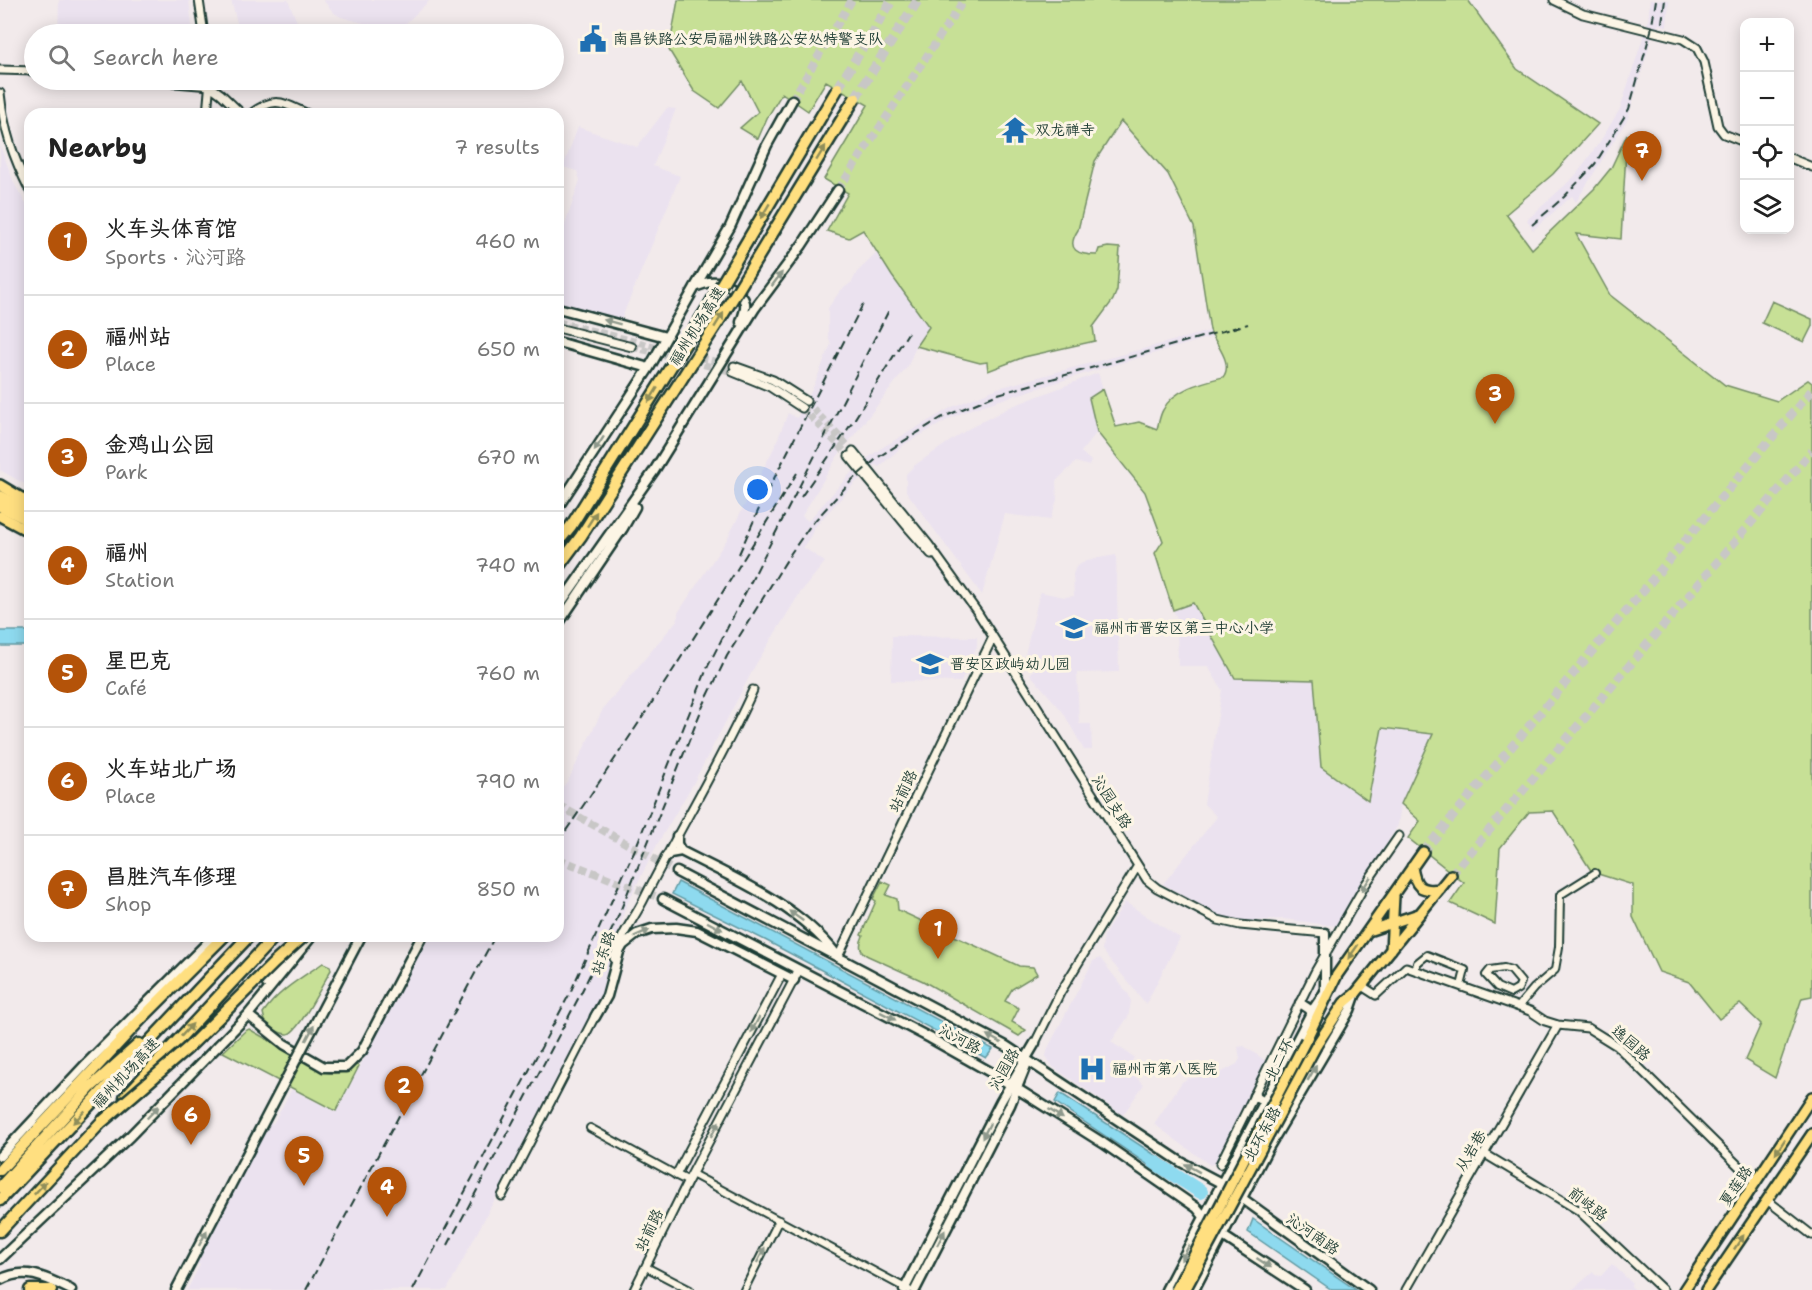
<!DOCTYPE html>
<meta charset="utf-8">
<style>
body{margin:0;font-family:"Shantell Sans","LXGW WenKai TC",sans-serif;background:#f6f6f6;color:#222}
.controls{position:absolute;right:18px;top:18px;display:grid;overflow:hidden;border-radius:12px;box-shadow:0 3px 15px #0003}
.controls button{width:54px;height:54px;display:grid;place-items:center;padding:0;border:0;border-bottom:2px solid #e0e0e0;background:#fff;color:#222;font:30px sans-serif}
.you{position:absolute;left:758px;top:490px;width:21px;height:21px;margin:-15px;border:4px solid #fff;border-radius:50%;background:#1a73e8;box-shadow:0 0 0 9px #1a73e833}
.badge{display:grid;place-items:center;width:39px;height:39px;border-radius:50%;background:#b45309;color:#fff;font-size:20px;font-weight:700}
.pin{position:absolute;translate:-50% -50px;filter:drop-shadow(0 2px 3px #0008)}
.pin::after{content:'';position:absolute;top:32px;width:21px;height:18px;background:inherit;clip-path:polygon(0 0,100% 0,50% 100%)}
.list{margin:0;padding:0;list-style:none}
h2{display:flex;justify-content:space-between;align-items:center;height:78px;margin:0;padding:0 24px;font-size:26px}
h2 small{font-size:20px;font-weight:400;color:#767676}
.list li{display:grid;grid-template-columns:39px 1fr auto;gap:18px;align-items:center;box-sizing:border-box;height:108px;padding:0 24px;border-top:2px solid #e0e0e0}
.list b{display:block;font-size:22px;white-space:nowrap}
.list p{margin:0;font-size:20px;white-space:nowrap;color:#767676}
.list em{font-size:20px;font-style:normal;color:#767676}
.icon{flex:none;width:33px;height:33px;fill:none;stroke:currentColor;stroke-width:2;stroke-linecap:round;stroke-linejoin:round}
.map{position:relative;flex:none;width:1812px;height:1290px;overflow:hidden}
.search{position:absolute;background:#fff;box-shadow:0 3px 15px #0003;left:24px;top:24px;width:540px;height:66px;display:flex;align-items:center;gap:15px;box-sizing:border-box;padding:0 21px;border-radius:33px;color:#767676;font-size:22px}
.panel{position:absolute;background:#fff;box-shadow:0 3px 15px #0003;left:24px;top:108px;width:540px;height:834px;border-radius:18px}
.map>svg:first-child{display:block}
.built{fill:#ebe2ef}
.green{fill:#c7e096;stroke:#738e65;stroke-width:1.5}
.water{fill:#8edaef;stroke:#629ba4;stroke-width:1.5}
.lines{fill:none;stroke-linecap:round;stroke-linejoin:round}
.river{stroke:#8edaef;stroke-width:14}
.tertiary-tunnel{stroke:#c8c7c6;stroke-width:7;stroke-dasharray:7 3.5;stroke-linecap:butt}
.secondary-tunnel{stroke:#c8c7c6;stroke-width:8;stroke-dasharray:8 4;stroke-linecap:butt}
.trunk-tunnel{stroke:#c8c7c6;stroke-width:9;stroke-dasharray:9 4.5;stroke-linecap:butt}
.motorway-tunnel{stroke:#c8c7c6;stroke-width:10;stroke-dasharray:10 5;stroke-linecap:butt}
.minor-casing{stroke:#1f3d34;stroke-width:10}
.tertiary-casing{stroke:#1f3d34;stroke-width:11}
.secondary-casing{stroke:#1f3d34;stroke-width:13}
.primary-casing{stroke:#1f3d34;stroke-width:14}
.trunk-casing{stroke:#1f3d34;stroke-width:14}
.motorway-casing{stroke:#1f3d34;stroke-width:15}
.minor{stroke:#fcf5e5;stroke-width:6}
.tertiary{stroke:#fcf5e5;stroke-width:7}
.secondary{stroke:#fcf5e5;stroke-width:8}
.primary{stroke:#ffdf80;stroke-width:9}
.trunk{stroke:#ffdf80;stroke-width:9}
.motorway{stroke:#ffdf80;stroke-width:10}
.rail{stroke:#1f3d34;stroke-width:2;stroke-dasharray:9 4.5;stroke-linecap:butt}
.secondary-bridge-casing{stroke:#1f3d34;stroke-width:13;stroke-linecap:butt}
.trunk-bridge-casing{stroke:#1f3d34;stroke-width:14;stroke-linecap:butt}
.motorway-bridge-casing{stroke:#1f3d34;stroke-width:15;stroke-linecap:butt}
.secondary-bridge{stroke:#fcf5e5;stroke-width:8}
.trunk-bridge{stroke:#ffdf80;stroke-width:9}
.motorway-bridge{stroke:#ffdf80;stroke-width:10}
.oneway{fill:#8f8e5a}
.oneway2{fill:#8e998c}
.labels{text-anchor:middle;stroke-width:6;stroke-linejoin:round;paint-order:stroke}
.poi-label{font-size:15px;fill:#1f3d34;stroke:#fcf5e5;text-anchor:start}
.street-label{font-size:15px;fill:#1f3d34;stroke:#fcf5e5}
</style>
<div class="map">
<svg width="1812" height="1290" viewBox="0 0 1812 1290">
<rect width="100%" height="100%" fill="#f2eaeb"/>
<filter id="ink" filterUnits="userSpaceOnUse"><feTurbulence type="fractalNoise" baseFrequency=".0167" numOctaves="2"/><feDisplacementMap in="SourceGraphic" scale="12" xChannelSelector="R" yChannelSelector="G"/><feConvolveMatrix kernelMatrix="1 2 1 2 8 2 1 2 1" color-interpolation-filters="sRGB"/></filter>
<g filter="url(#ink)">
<path class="built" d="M59,0H189L193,34H58Z
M231,0H288L302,34H240Z
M323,0H430L403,26L398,29L388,30L341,17L334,13Z
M1650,0H1669L1667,26L1659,24L1652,37L1628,118L1576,202L1572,196L1533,230L1527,220L1576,175L1601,140L1620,109L1648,22Z
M667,108L676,109L653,166L680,176L621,320L558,302V245L580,180L577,171L563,167L578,127L637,147Z
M0,146L15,185L30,211V487L0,470Z
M877,253L929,327L916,346L908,366L837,457L802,516L808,521L849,475L869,457L883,447L952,407L998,388L1246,321L1250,326L1093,371L971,409L951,418L905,444L879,467L876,465L854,484L812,530L814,531L803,547L825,562L800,593L756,664L693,784L658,843L626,906L599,1001L447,1290H187L200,1265L190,1259L266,1121L273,1124L292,1089L336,1112L428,936H558V793L569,779L603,709L678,619V613L726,541L775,446L788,413L797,418L812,390L831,344L828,336V308L840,291L852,282L857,272Z
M1098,373L1103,389L1089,398L1097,432L1081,452L1091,461L1089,466L1076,462L1056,481L1057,500L1050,520L1005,514L982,595L906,491V474L915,465L968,429L1010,407Z
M1116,555L1119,672L1077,673L1079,724H1091L1092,750H1084L1063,712L1030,674L1034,670L1024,659L1040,592L1065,597L1074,596L1073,574L1076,567L1087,560Z
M1193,603L1235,678L1314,679L1321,767L1368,800L1382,728L1433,734L1401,804L1398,825L1336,926L1284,919L1251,921L1228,919L1212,912L1163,884L1217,817L1204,804L1222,690L1208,666H1178L1177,618L1173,610Z
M892,636L977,637V646L961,682L891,681Z
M1125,902L1180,938L1146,1004L1102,950L1104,935Z
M1100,958L1129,995L1131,1002L1128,1017L1111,1042L1134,1057L1127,1071L1144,1084L1123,1115L1053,1067L1046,1056L1048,1048L1093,961Z
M1244,1046L1266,1061L1216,1163L1210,1165L1154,1124L1182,1082L1187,1079L1220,1073L1237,1064L1240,1059L1238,1047Z
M1612,1264L1632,1283L1630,1286L1635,1290H1572L1593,1272L1595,1275L1601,1276Z"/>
<path class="green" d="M678,0H1468L1517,69L1598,124L1553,174L1506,214L1532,249L1594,189L1611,168L1627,134L1621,239L1576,234L1610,295L1725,385L1777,401L1808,380L1812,383V996L1802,998L1775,1078L1745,1060L1761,1024L1740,1004L1719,1019L1689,982L1659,972L1633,917V885L1592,872L1553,811L1529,812L1500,848L1495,924L1450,903L1464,883L1408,838L1420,821L1401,804L1433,734L1382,728L1368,801L1321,767L1314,680L1235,678L1193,603L1173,610L1155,553L1163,541L1145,492L1097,432L1089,398L1103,389L1116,427L1139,422L1157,429C1159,422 1160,415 1163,410C1173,389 1203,382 1223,377C1234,363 1215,344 1210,330L1194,227L1168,174L1121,121L1095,161L1078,230C1065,250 1078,255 1097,255L1099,249L1108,247L1120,248L1117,290L1113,300L1093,327L1095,341L1024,357L988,371L987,362L980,363L916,346L929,327L892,276L863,230L849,238L827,231L848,193L824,179L868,105L826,81L808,111L782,93L767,118L758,139L740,128L758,112L742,81L719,108L694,91L669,50Z
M1772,301L1812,319V326L1804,342L1762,323Z
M882,881L891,885L886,895L897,899L898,910L1019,966L1033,967L1037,974L1012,989L1005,1001L1019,1008L1012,1022L1026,1030L1019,1036L923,981L868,956C859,952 859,944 863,936L861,935L876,901L873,899Z
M323,963L330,966L331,970C324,981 299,1032 288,1034C281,1035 272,1028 266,1025L263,1013C278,991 301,978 323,963Z
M249,1029L324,1072C337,1075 345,1073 356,1065L359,1066L336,1111L223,1052L245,1031Z"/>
<path class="water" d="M0,631H30V646H0Z
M678,882L993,1049L986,1058L765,940L672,894Z
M1060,1093L1172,1166L1166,1177L1055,1102Z
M1253,1219L1356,1290H1332L1248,1232Z"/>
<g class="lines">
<path class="river" d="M1154,1162L1201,1192"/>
<path class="tertiary-tunnel" d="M558,322L734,366
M632,347L733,372
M806,401L853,451
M802,408L849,456"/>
<path class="secondary-tunnel" d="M792,100L852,0
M838,190L964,0
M558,805L677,872
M558,859L663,899"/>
<path class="trunk-tunnel" d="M1423,852L1812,390
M1451,875L1812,451"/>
<path class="motorway-tunnel" d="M838,88L892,0
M855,98L918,0"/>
<defs>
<path id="minor" d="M1504,968L1511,970L1521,982L1518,989L1511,993L1497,987L1486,975L1490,970Z
M1415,970L1417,963L1427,955L1465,970L1461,986
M1518,1007L1534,988L1555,970L1559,947L1560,895L1595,873
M590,1128L676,1175
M692,1174L909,1290
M646,1267L690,1290
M744,1290L779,1220"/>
<path id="tertiary" d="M199,0L204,34
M1554,0L1583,14L1683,39L1697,48L1704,62L1718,126L1724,134L1744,142
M0,70L34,71
M141,80L210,86L221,94L242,114
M0,93C4,131 13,157 30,191
M207,114L210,80
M251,114C275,95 283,103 308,114
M1790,158L1812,167
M558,328L632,347
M734,366L773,380L806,401
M733,372L770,387L802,408
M853,451L929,545L978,613L1147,880L1157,888L1218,920L1240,925L1325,933
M849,456L910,530L931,554
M838,957L993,637
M614,958C620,935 635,918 645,897C680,828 721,761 753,690
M1362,986L1376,995L1406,967L1530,1011L1545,1021L1558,1025L1588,1028L1617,1046L1756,1183
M1035,1043L1060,993L1137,867
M1485,1154L1578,1210L1663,1290
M1220,1164L1315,972L1365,885L1399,836
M688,1181L676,1175L782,974
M502,1196L596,1014
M1767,1200L1812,1235
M634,1290L688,1181L799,970
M1406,1290L1558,1025"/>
<path id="secondary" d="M695,287C700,285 705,283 709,282C722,280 742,290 745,303C746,310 743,316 741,322
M558,308L666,337
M558,342L649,368
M558,507L649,368L695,287L730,227L767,145L792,100
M558,607L654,471L755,308L802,245L838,190
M558,624L623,528L635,507
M677,836V844L681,851
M666,857L670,853L681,851C735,879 797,904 836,954
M677,872L1006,1046L1181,1162L1221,1183L1369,1290
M663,899L930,1038L992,1073L1103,1143L1197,1208L1214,1229L1223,1236L1305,1290
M267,984L284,957
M1325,992V933
M1300,1003L1312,1011
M248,1015L284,1044L324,1067H346L362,1051L422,936
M595,1017L607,996L619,952L623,945L637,934L652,929L676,928L697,931L794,980
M1254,1096L1264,1102
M0,1156L86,1064L214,936
M0,1259L130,1136L248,1015L312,936
M0,1280C26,1266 47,1278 71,1290
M176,1290L283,1085
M904,1290L1001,1101L1035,1043
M915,1290L1010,1105L1027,1063
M1166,1290L1312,1011L1327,989
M1194,1290L1267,1150L1350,1010L1356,993"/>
<path id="primary" d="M0,485L30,503
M0,516L30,532
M1684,1290L1812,1097
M1706,1290L1812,1134"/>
<path id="trunk" d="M1412,867C1415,886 1420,892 1440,889
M1368,931L1419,914
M1391,950L1394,896
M1306,1040L1337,975L1423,852
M1316,1046L1344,1003L1356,993L1451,875"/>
<path id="motorway" d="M0,496L30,511
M0,506L30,521
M125,1097L275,936
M0,1170L141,1019L224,936
M0,1187L91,1087L139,1044
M0,1200L249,936
M0,1231L108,1115
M30,1290H51"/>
</defs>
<use href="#minor" class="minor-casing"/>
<use href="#tertiary" class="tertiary-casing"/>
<use href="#secondary" class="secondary-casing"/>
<use href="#primary" class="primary-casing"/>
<use href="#trunk" class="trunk-casing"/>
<use href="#motorway" class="motorway-casing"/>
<use href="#minor" class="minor"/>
<use href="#tertiary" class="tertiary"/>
<use href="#secondary" class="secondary"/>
<use href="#primary" class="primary"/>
<use href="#trunk" class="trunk"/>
<use href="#motorway" class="motorway"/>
<path class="rail" d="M1662,23L1665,0
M1532,225L1564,197L1595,164L1629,109L1651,31L1656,0
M801,497L854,420L908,333
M739,554L762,502L863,304
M558,842C642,722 720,597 797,473
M448,1245L579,997L617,919L703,706L727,656L791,553L810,526L853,479L880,456L941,418L998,394L1248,324
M306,1290L495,936
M413,1290L570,993L636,847L708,666L889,310"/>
<defs>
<path id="secondary-bridge" d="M283,1085L361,936"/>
<path id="trunk-bridge" d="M1176,1290L1306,1040
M1185,1290L1316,1046"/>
<path id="motorway-bridge" d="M558,542L571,526L707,309L838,88
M558,567L581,536L722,316L855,98
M103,1121L188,1048L275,962L304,936"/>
</defs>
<use href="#secondary-bridge" class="secondary-bridge-casing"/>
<use href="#trunk-bridge" class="trunk-bridge-casing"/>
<use href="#motorway-bridge" class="motorway-bridge-casing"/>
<use href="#secondary-bridge" class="secondary-bridge"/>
<use href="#trunk-bridge" class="trunk-bridge"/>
<use href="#motorway-bridge" class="motorway-bridge"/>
</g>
<defs><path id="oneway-solid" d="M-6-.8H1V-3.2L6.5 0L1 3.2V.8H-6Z" transform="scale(1.5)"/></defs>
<g class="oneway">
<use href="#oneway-solid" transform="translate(821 153) rotate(-58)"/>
<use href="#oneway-solid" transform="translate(765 211) rotate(121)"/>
<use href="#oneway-solid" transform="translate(719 320) rotate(-58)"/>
<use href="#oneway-solid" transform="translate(653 395) rotate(122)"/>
<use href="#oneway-solid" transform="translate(592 519) rotate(-57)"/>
<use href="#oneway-solid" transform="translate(1353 952) rotate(125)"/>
<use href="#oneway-solid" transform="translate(187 1030) rotate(-47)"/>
<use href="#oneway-solid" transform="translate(79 1117) rotate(134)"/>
<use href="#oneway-solid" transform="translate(1780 1147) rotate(123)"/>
<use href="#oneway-solid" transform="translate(40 1188) rotate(-47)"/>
<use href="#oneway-solid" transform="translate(1739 1242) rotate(-56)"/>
</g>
<g class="oneway2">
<use href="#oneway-solid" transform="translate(777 279) rotate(-53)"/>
<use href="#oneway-solid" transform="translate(612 322) rotate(-165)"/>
<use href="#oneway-solid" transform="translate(599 444) rotate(123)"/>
<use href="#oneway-solid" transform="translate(1366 884) rotate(122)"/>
<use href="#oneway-solid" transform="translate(796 916) rotate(-144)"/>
<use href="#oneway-solid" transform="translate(715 926) rotate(28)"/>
<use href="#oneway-solid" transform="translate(642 933) rotate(-23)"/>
<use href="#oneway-solid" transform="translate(888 1016) rotate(27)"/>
<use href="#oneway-solid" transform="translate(755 1025) rotate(118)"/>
<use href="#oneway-solid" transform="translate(310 1033) rotate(-62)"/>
<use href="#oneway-solid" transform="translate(994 1039) rotate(-151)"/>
<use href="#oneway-solid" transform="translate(1312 1073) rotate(-60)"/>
<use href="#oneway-solid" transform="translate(153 1112) rotate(-46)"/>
<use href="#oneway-solid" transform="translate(1056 1114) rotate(33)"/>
<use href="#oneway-solid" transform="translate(715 1129) rotate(-62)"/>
<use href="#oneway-solid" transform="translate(986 1131) rotate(117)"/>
<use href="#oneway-solid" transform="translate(1192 1168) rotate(-151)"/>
<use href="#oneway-solid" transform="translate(203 1238) rotate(-63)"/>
<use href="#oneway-solid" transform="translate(941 1238) rotate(-63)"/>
<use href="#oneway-solid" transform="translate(1185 1253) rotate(118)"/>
<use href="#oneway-solid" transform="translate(761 1255) rotate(-63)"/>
<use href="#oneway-solid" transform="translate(1264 1263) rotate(33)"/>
</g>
</g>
<defs>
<symbol id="civic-bare" viewBox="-9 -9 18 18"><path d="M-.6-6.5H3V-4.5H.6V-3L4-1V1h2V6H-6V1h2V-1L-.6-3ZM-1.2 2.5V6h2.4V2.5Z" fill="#1f6fb2" stroke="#fcf5e5" stroke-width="2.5" paint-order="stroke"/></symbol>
<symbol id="temple-bare" viewBox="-9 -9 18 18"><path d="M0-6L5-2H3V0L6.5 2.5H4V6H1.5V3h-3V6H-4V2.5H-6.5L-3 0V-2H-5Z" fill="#1f6fb2" stroke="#fcf5e5" stroke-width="2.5" paint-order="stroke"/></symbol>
<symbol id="school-bare" viewBox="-9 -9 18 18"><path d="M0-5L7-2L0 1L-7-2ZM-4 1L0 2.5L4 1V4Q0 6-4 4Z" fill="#1f6fb2" stroke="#fcf5e5" stroke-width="2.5" paint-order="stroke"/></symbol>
<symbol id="hospital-bare" viewBox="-9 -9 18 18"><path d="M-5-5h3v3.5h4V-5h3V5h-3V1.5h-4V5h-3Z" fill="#1f6fb2" stroke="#fcf5e5" stroke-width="2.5" paint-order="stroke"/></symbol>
</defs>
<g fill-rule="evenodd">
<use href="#civic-bare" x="574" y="20" width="38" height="38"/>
<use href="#temple-bare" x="996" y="111" width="38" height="38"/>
<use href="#school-bare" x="1055" y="609" width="38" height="38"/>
<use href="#school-bare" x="911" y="645" width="38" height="38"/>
<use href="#hospital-bare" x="1073" y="1050" width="38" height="38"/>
</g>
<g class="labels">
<g class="poi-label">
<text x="613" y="44">南昌铁路公安局福州铁路公安处特警支队</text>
<text x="1035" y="135">双龙禅寺</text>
<text x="1094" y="633">福州市晋安区第三中心小学</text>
<text x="950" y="669">晋安区政屿幼儿园</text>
<text x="1112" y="1074">福州市第八医院</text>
</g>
<g class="street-label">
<text transform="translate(697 326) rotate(-58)" y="5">福州机场高速</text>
<text transform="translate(903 791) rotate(-64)" y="5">站前路</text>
<text transform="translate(1112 802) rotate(58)" y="5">沁园支路</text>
<text transform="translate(603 953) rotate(-71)" y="5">站东路</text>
<text transform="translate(960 1039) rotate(29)" y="5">沁河路</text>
<text transform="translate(1631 1043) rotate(41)" y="5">逸园路</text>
<text transform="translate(1279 1060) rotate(-63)" y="5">北二环</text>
<text transform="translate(1004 1069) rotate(-60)" y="5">沁园路</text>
<text transform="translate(126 1073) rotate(-47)" y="5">福州机场高速</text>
<text transform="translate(1262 1134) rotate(-61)" y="5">北环东路</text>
<text transform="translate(1471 1151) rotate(-60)" y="5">从岩巷</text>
<text transform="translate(1736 1186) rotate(-56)" y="5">夏莲路</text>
<text transform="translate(1588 1204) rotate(38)" y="5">前岐路</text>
<text transform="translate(649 1230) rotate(-64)" y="5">站前路</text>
<text transform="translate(1313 1234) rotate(35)" y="5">沁河南路</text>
</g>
</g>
</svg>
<div class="controls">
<button>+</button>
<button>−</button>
<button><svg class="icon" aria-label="locate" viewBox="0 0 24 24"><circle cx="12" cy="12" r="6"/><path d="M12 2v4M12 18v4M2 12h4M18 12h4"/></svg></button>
<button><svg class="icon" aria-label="layers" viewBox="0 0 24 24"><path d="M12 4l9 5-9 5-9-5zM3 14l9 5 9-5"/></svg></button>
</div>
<div class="you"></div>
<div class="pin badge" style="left:938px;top:959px">1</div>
<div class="pin badge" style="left:404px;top:1116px">2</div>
<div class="pin badge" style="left:1495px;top:424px">3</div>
<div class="pin badge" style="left:387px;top:1217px">4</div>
<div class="pin badge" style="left:304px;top:1186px">5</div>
<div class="pin badge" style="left:191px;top:1145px">6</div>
<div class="pin badge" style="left:1642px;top:181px">7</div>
<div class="search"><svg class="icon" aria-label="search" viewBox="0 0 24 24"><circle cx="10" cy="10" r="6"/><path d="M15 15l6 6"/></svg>Search here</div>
<section class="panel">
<h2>Nearby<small>7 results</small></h2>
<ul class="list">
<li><span class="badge">1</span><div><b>火车头体育馆</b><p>Sports · 沁河路</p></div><em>460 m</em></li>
<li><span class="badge">2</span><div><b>福州站</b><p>Place</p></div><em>650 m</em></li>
<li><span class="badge">3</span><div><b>金鸡山公园</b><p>Park</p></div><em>670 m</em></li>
<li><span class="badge">4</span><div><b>福州</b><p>Station</p></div><em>740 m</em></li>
<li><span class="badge">5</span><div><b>星巴克</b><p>Café</p></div><em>760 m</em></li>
<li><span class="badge">6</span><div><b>火车站北广场</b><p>Place</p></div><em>790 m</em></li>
<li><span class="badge">7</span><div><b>昌胜汽车修理</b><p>Shop</p></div><em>850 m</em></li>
</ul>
</section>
</div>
